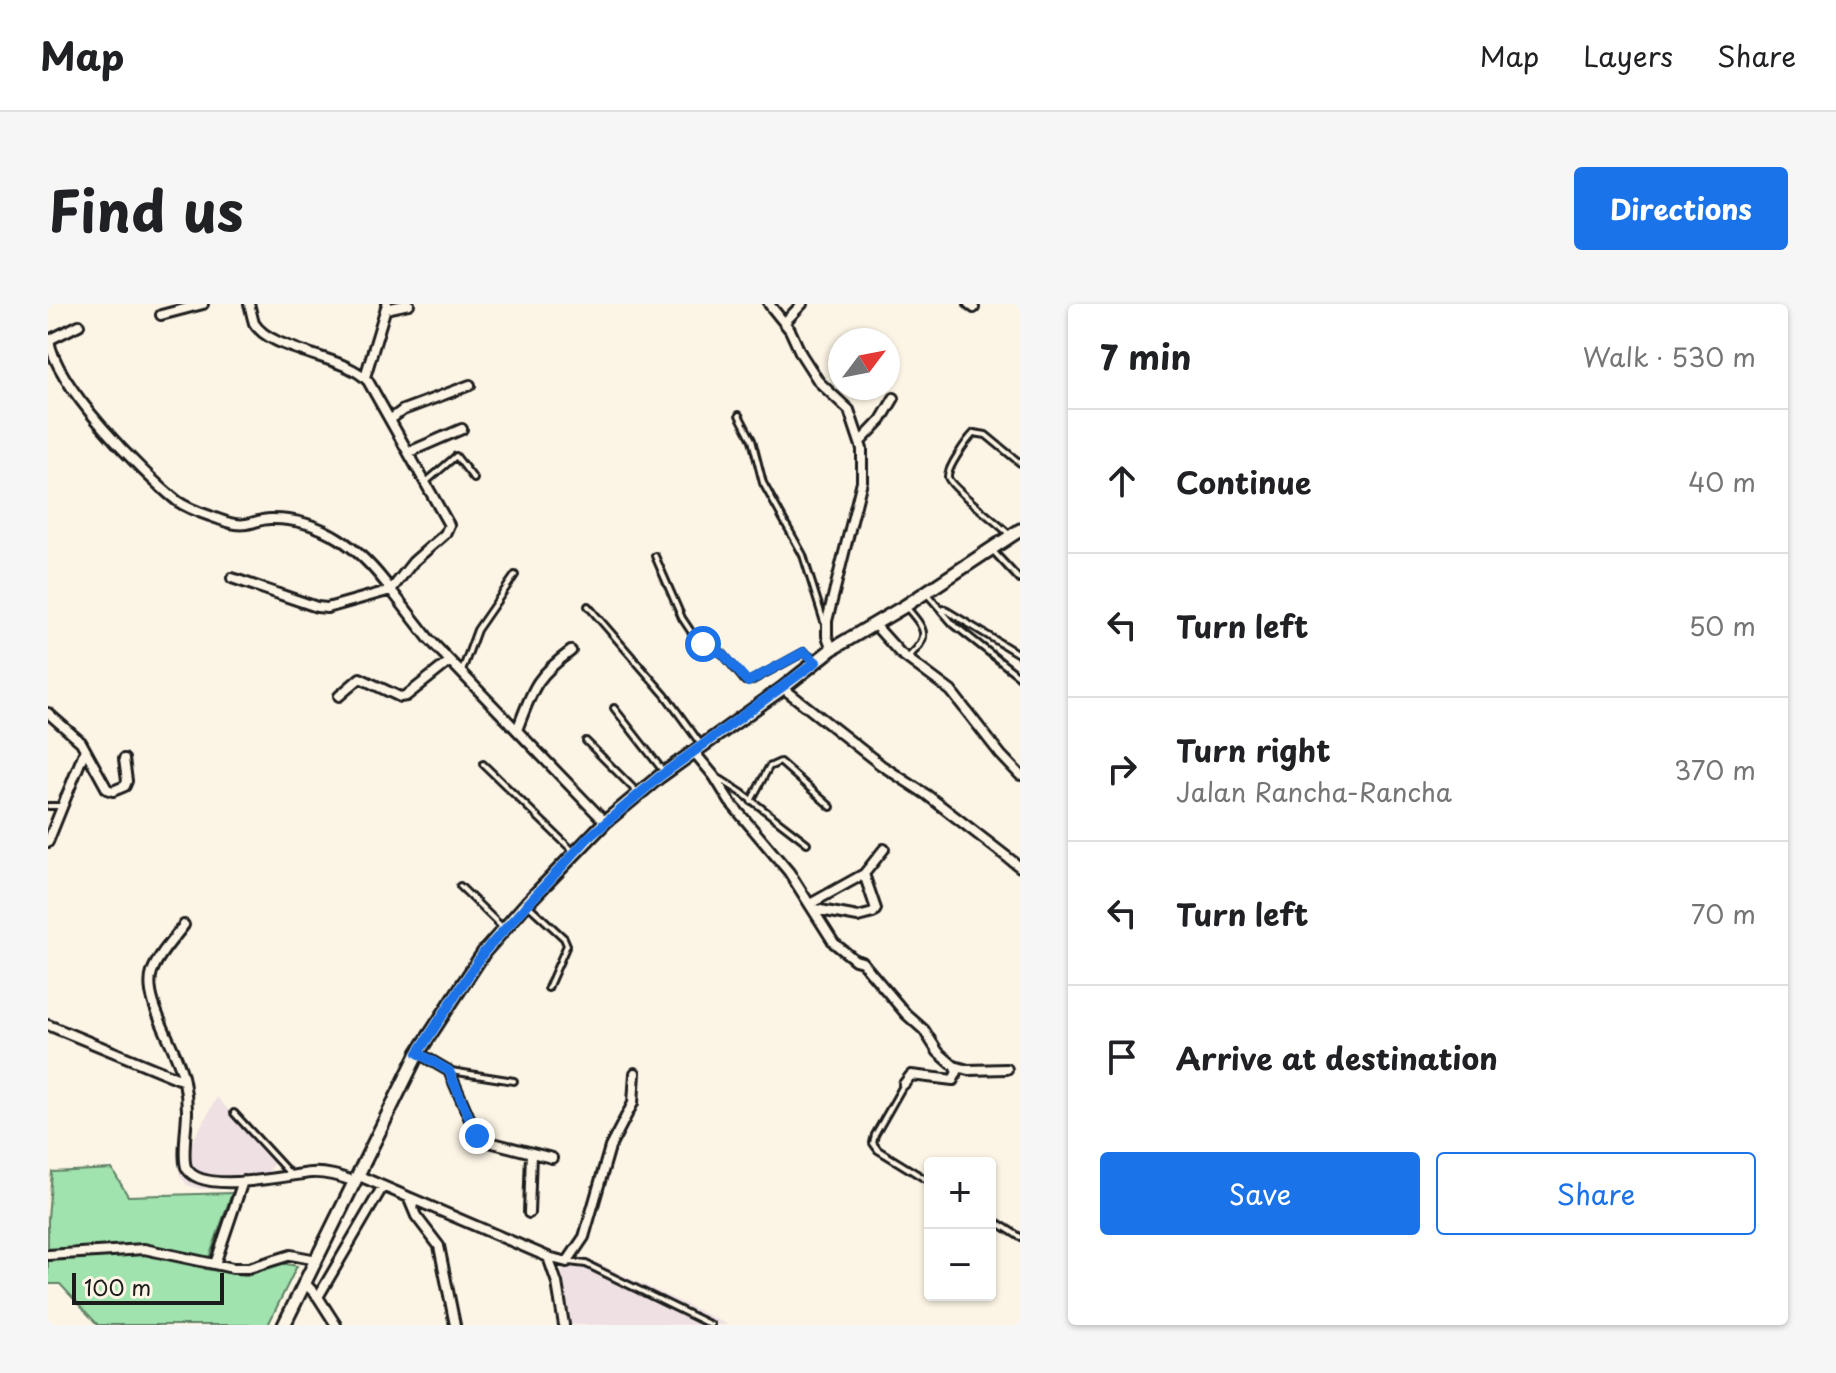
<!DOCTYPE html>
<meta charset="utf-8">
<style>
body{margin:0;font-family:"Playpen Sans",sans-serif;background:#f6f6f6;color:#202124}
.controls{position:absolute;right:24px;bottom:24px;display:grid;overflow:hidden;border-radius:8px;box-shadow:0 2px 6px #0004}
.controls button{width:72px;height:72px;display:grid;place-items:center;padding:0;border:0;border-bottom:2px solid #e0e0e0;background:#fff;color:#202124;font:40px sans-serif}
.compass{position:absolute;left:780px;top:24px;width:72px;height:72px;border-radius:50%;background:#fff;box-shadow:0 2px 6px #0004;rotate:58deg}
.scale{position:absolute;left:24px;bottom:20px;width:152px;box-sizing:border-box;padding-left:8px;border:4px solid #1c1c1c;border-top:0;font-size:22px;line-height:28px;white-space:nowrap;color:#1c1c1c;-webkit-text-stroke:6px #fcf5e5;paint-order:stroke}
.stop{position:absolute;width:24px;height:24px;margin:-18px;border:6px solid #1a73e8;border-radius:50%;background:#fff}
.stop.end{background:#1a73e8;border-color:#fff;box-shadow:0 2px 8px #0008}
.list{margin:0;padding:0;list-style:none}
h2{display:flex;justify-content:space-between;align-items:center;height:104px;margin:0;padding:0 32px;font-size:34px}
h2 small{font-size:26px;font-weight:400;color:#757577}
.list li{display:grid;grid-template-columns:52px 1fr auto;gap:24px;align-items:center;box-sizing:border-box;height:144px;padding:0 32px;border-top:2px solid #e0e0e0}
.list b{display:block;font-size:30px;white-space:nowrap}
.list p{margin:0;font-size:26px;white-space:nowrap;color:#757577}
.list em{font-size:26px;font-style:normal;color:#757577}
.actions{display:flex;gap:16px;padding:24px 32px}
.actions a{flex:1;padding:18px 0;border:2px solid #1a73e8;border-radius:8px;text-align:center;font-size:28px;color:#1a73e8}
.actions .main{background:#1a73e8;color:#fff}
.icon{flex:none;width:44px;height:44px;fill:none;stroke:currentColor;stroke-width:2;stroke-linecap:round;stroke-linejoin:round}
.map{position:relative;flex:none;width:972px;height:1021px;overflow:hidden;border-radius:8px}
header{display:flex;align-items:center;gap:48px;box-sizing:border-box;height:112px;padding:0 40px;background:#fff;border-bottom:2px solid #e0e0e0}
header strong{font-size:38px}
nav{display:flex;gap:44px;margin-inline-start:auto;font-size:28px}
.intro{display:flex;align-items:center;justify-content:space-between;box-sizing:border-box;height:192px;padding:0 48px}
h1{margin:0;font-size:56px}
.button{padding:20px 36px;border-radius:8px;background:#1a73e8;color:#fff;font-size:28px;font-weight:700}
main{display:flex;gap:48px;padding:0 48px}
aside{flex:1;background:#fff;border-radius:8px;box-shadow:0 2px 6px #0004}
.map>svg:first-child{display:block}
.built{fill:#efe1e3}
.green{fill:#a0e3ae;stroke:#5e8065;stroke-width:2}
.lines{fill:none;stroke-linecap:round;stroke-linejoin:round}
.service-casing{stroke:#1c1c1c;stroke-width:10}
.minor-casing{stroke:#1c1c1c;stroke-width:14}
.secondary-casing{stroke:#1c1c1c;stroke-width:17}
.service{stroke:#fcf5e5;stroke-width:4}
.minor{stroke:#fcf5e5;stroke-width:8}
.secondary{stroke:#fcf5e5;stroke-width:11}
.route{stroke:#1a73e8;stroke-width:10}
</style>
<header>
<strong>Map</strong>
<nav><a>Map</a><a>Layers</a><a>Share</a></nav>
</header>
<div class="intro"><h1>Find us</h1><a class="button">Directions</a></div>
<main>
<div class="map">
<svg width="972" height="1021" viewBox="0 0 972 1021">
<rect width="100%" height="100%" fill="#fcf5e5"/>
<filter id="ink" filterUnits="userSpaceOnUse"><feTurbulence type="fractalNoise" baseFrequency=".0125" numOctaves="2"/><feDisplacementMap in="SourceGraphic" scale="16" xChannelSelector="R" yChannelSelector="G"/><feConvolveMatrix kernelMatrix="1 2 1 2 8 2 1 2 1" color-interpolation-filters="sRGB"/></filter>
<g filter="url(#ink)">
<path class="built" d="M169,793L226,858L213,884L151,885L139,881L131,870L133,858Z
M531,953L543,956L681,1021H521L514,964H527Z"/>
<path class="green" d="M64,865L80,892L184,889L157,965L199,972L233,959L249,962L220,1021H50L12,980H0V914L4,868Z"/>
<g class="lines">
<defs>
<path id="service" d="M691,111L704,136L715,179L755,251L776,318
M378,178L408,152L426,175
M961,230C951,220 901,182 900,173C899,164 919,136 926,129L938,131L972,159
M945,247L972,276
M607,252L634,314L646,332L675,350L697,377H703L756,348L765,355
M879,290L905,320L972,373
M540,302L617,391L652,439
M859,304C878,326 883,333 859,354
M896,305L972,351
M414,367L429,326L467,271
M566,404L616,468
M538,437L590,489
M435,460L525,547
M672,475L694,489L759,539
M703,497L721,463L732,458L783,503
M0,502H13
M412,582L455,624
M480,601L516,634L519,641L500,684
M403,767L466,777
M856,780L827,831L825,839L830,846L882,878
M186,809L244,872
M942,914L972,933
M521,958L538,960L663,1021"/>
<path id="minor" d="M201,0C203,6 204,13 206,19C223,48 297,51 320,77L401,221L397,230L365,258L343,286L381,335L557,518
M721,0L742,26L753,50L771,78L801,106L814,145V177L779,317V332L784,345
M921,0L926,4
M338,5L361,0
M113,11L155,0
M736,19L754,0
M31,21L1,36C8,82 92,167 129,197C139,204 150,208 162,212C173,216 186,222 198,220C206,219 213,215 222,215C275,214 313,245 343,286L279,304L269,303L184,274
M317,73L339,0
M343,115L355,106L422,81
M812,138L833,116L846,94
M361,148L414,125
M826,320L852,349L903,387L953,451L972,471
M735,384L833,461L879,491L972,563
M291,392L312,374L352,393L358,392L402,357
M0,409L33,438L59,485L65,487L77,482L79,477L76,455
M469,426C485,385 486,374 523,347
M646,448L666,472L682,498L741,568L786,639L807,656L814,658L858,710L876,726L890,748L906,762L920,766L959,765
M0,538L37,446
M762,600L816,570L836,545
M767,605L810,613L825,609L828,605L816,570
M136,621C125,636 110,651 104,668C94,698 131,745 136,777
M0,721L136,777C138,787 139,797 139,807C139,821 134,852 138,863C151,892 238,871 263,869C278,868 291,872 305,877
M370,749L401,767L429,832L437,837L504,854
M856,780L863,771L905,776L909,768L906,762
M309,871L500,953L509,979L516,1021
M360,893L368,912L391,942L407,1021
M481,909L483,849
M0,951L96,945L185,964H201L243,951L269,956
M500,953L519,958L536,933L562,843L585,799L587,769
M167,960L195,877
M257,979L270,993L288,1021
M270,993L335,882"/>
<path id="secondary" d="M236,1021L370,749L436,648L479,599L557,518L611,473L735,384L784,345L857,302L972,226"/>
</defs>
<use href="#service" class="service-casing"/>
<use href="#minor" class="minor-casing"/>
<use href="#secondary" class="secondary-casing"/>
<use href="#service" class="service"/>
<use href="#minor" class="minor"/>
<use href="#secondary" class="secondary"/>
</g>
</g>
<g class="lines" filter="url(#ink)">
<path class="route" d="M429,832L401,767L370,749L436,648L540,534L611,473L768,358L756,348L700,378L675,350L655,340"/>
</g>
</svg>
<div class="controls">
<button>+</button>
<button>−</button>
</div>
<svg class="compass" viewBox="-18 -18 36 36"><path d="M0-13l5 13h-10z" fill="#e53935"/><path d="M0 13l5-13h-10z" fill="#757577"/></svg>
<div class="scale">100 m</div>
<div class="stop" style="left:655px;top:340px"></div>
<div class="stop end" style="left:429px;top:832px"></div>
</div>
<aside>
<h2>7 min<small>Walk · 530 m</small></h2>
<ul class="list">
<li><svg class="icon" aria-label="ahead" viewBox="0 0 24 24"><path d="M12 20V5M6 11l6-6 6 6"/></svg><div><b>Continue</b></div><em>40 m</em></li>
<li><svg class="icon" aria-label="left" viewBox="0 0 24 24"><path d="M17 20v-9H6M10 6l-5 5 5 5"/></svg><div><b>Turn left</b></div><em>50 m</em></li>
<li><svg class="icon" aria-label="right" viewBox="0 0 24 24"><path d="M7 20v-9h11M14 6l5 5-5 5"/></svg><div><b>Turn right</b><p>Jalan Rancha-Rancha</p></div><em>370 m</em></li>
<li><svg class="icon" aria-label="left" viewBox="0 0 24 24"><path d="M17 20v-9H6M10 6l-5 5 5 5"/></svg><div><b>Turn left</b></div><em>70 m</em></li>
<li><svg class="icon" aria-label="arrive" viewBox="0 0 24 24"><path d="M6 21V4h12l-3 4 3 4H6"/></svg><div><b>Arrive at destination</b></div></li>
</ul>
<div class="actions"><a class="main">Save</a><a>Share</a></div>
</aside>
</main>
